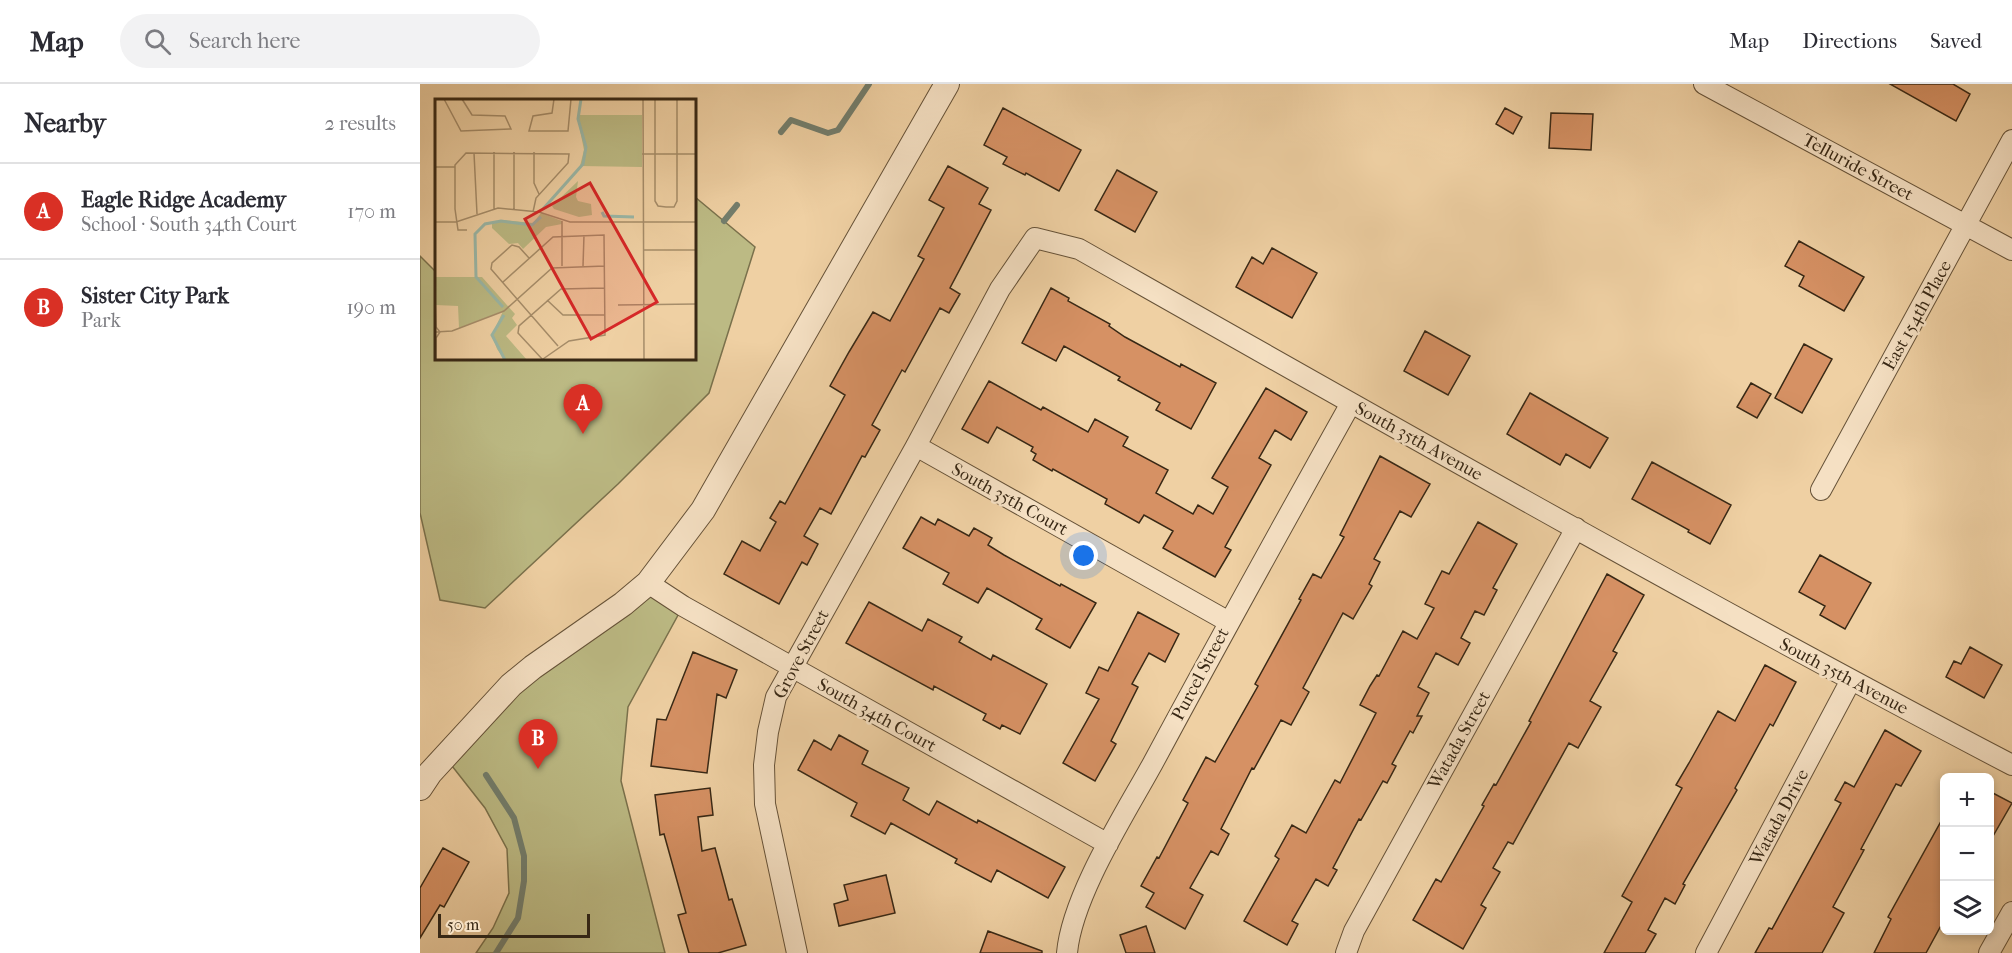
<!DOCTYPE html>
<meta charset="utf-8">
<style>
body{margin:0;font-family:"IM FELL French Canon",serif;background:#f2f2f3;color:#2b2b33}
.controls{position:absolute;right:18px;bottom:18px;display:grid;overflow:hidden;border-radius:9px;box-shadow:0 3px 9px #0003}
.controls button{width:54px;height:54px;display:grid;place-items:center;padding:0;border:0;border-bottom:2px solid #e1e1e2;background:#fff;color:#2b2b33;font:30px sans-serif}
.scale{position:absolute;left:18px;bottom:15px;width:152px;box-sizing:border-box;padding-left:6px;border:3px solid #382815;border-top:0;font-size:16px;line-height:21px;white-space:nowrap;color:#382815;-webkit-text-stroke:4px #f5e0c3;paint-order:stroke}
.you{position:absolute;left:664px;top:472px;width:21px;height:21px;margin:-15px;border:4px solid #fff;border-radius:50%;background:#1a73e8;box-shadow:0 0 0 9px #1a73e833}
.badge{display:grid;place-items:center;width:39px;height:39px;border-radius:50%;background:#d93025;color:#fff;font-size:20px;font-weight:700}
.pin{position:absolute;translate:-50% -50px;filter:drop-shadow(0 2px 3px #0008)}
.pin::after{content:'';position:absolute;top:32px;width:21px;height:18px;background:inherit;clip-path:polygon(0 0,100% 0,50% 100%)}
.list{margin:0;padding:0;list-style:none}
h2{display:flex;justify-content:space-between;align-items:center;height:78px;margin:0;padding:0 24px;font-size:26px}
h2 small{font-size:20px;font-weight:400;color:#7c7c81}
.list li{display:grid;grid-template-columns:39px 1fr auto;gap:18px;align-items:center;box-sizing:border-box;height:96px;padding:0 24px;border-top:2px solid #e1e1e2}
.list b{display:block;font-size:22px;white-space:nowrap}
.list p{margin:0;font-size:20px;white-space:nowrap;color:#7c7c81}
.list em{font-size:20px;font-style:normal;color:#7c7c81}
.icon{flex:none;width:33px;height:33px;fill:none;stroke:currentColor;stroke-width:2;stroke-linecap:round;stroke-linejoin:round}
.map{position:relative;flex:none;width:1592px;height:869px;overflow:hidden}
header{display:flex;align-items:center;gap:36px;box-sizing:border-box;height:84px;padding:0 30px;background:#fff;border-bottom:2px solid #e1e1e2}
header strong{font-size:28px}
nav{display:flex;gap:33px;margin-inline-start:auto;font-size:21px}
.search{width:420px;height:54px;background:#f2f2f3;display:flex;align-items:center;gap:15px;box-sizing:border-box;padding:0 21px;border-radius:33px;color:#7c7c81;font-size:22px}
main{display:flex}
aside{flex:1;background:#fff}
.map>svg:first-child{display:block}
.green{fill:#bcba84;stroke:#7a714c;stroke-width:1.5}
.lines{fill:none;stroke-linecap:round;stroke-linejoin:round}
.stream{stroke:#737e6d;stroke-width:6}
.building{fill:#d69164;stroke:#382815;stroke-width:1.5}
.minor-casing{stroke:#665238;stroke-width:22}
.tertiary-casing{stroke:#665238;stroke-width:26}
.minor{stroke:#f5e0c3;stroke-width:20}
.tertiary{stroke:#f5e0c3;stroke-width:24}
.labels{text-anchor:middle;stroke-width:5;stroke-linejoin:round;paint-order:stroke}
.street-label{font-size:18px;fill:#382815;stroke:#f5e0c3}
.inset-river{fill:none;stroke:#9ab7a7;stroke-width:3}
.inset-road{fill:none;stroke:#a68d6a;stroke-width:1.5}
.view{fill:#d62828;fill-opacity:0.15;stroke:#d62828;stroke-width:3}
.inset-edge{fill:none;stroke:#382815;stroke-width:3}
</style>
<header>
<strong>Map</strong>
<div class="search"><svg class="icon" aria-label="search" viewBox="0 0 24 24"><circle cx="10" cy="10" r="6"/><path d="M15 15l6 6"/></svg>Search here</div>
<nav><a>Map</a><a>Directions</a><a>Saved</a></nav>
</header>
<main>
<aside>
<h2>Nearby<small>2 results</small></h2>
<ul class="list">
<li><span class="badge">A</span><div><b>Eagle Ridge Academy</b><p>School · South 34th Court</p></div><em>170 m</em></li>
<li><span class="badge">B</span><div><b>Sister City Park</b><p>Park</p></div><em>190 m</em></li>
</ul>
</aside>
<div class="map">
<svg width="1592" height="869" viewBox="0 0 1592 869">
<rect width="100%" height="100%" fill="#efd0a3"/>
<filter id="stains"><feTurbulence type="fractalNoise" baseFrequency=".00333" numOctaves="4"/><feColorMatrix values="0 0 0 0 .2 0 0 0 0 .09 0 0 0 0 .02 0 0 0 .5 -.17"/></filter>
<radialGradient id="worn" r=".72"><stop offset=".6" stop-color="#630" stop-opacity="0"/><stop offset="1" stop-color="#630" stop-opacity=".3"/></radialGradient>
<path class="green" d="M275,113L335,163L289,309L198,400L65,524L20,516L0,429V172L16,188V274H274Z
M228,499L263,522L208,623L201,697L245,869H56L73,844L89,809L87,765L65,724L25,673Z"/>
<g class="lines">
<path class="stream" d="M361,48L371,36L408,49L418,46L449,0
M304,137L317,121
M66,691L94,734L104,772V797L98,834L76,869"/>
</g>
<path class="building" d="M1470,0H1533L1550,10L1536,37Z
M583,24L661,66L639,107L606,89L605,91L583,80L587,73L564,61Z
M1085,24L1102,33L1093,50L1076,40Z
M1131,29L1173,30L1171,66L1129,64Z
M528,82L568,104L559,120L571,126L530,204L540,210L529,229L520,224L485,288L482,286L452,341L460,346L445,373L442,372L411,430L400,424L384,452L398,460L387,481L382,478L359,520L304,490L322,457L340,467L356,438L350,434L360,417L365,420L425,311L410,302L429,268L453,228L470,237L504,175L498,172L524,124L509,116Z
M697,86L737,108L715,148L675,126Z
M1379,157L1444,193L1424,227L1379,202L1384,192L1365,182Z
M852,164L897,189L872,234L816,203L832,173L843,180Z
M631,204L649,214L648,217L690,240L689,242L705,253L760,283L761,280L796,299L771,345L736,326L740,319L698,296L700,293L644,262L636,277L602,259Z
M1005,247L1050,272L1028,311L984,287Z
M1384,260L1412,275L1382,329L1355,314Z
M569,297L621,326L623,323L668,348L675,335L708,353L703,362L748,386L736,409L773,430L778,421L793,430L808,403L792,394L846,304L887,328L871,356L855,346L839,374L851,381L805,463L811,466L795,493L743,464L753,447L724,431L719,439L685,420L687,415L633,385L632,387L613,376L616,370L611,367L613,363L577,343L568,359L542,345Z
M1331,299L1351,310L1337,334L1317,323Z
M1110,309L1188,354L1170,384L1146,370L1140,381L1087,350Z
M960,372L1010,400L991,433L980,427L954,475L960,478L949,500L952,502L933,535L923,529L883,604L889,608L871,641L861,636L834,685L832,684L801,745L809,750L798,771L791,767L770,804L783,811L765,845L726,823L734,809L721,802L737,773L739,774L768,719L763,716L786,673L795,678L838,602L835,600L881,516L879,515L893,490L901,494L924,453L920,451Z
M1232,378L1311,421L1290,460L1268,448L1269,446L1212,415Z
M501,433L515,441L518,435L549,452L554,444L572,454L568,461L584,471L640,502L641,500L676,519L650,564L616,545L622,535L567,504L558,519L523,500L529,489L483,464Z
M1058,438L1097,460L1073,504L1077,506L1064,531L1055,527L1041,554L1050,559L1038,581L1016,569L998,603L1009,609L997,632H1002L993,649L990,647L972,680L976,682L967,699L963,697L941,736L939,735L913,784L917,786L908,802L896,795L872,837L878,840L867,861L824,837L859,775L855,772L872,741L886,749L915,696L920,699L956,629L940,621L950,602L957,591L959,592L983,547L997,555L1014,524L1005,520L1022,487L1029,490Z
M1400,471L1451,499L1425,545L1400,531L1405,522L1379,508Z
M1187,490L1224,511L1193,567L1197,569L1170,617L1181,623L1158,664L1149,659L1093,760L1088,758L1073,784L1080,788L1061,821L1066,824L1043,865L993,836L1016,795L1021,798L1064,722L1062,721L1074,700L1076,701L1111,638L1109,637Z
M449,518L502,547L508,535L542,553L539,558L571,576L573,571L627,600L600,650L582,641L580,645L563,636L566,630L514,602L513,606L426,559Z
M718,528L759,550L745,578L729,569L712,600L718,603L691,657L696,660L675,697L643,679L679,615L666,609L679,583L688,587Z
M1550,563L1582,581L1564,614L1526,593L1534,577L1541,580Z
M273,568L317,586L306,614L297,610L287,689L231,682L237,635L246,636Z
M1345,581L1376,598L1353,642L1350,640L1315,704L1317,706L1263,800L1265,801L1255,820L1245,814L1228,846L1236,850L1225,869H1184L1212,818L1202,812L1262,704L1256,701L1269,679L1298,627L1315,637Z
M1465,646L1501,667L1481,702L1476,700L1441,765L1444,766L1413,823L1424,829L1402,869H1335L1349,844L1352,845L1421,719L1415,716L1425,698L1434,703Z
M419,651L448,667L442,680L489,704L483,716L509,731L517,717L557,739L558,736L645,783L628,814L577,786L571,798L535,779L537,775L471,739L465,750L431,732L437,719L378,686L394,656L411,666Z
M290,704L293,731L278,733L282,767L295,764L309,816L312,815L326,861L298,869H269L258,831L266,829L244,750L240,751L235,711Z
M1569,707L1592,719L1569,759Z
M1524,732V836L1506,869H1454L1471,835L1468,833Z
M23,764L49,778L24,823L20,821L0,854V804Z
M466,791L475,829L419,842L414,820L428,816L424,801Z
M726,842L735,869H706L700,851Z
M568,847L622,867V869H560Z"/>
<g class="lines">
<defs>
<path id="minor" d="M1284,0L1592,166
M496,362L809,538
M1401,406L1592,56
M228,499L263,522L688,760
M377,869L345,720L344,681L348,648L356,613L496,362L580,205L615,154L659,165C968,340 1277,516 1592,681
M647,869C652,812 705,730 733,679C798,558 864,439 931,319
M926,869L934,847L1156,444
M1286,869L1431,596
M1569,869L1592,828"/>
<path id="tertiary" d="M0,704L10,689L91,601L113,583L203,520L228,499L283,426L527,0"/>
</defs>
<use href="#minor" class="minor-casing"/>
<use href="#tertiary" class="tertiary-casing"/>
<use href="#minor" class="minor"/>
<use href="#tertiary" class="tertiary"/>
</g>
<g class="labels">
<g class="street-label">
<text transform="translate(1438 83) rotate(28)" y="6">Telluride Street</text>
<text transform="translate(1497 231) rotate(-61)" y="6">East 154th Place</text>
<text transform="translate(999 357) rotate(29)" y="6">South 35th Avenue</text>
<text transform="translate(590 415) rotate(29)" y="6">South 35th Court</text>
<text transform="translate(381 570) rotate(-62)" y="6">Grove Street</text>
<text transform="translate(780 590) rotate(-62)" y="6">Purcel Street</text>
<text transform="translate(1424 592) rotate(28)" y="6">South 35th Avenue</text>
<text transform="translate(457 631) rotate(29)" y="6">South 34th Court</text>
<text transform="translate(1039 656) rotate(-61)" y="6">Watada Street</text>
<text transform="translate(1359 733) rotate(-62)" y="6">Watada Drive</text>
</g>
</g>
<g transform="translate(15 15)">
<rect width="261" height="261" fill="#efd0a3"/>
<path d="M142,16H207V68L145,67L149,51ZM143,82L141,98L143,102L156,105L157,116L144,118L119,110L117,107ZM106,114L127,122V125L111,128L88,150L83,144L74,145L57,129V124L67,121L98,124ZM0,178H47L80,215L77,219L82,226L71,237L92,261H70L62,250L57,236L68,212L24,229L23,207L1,206Z" fill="#bcba84"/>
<path class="inset-river" d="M108,110L148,65L151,48L143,20L146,0M167,113L169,117L199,118M68,208L41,178L40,135L50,125L66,122L97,126L106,118M69,216L57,236L70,261"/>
<path class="inset-road" d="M9,0L26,32L76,30L70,17L37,16L27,0M119,0L117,14L98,17L94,32H133L136,0M208,0L209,261M220,0V102L223,107L231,108H239L242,102V0M59,53V110M99,53V84L104,95M39,54L42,115M207,55H261M0,68H20M79,111V53M0,123H21L63,109L104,113L135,123H261M32,131H23L20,110V66L31,54L134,55L133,64L101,99L98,113M208,151H261M94,159L84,148L77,146L57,164L56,170L123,247M127,167V122M148,167L149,136M68,183L118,138L169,136L170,236L134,242L108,260M0,192L1,228L5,233L1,239V261M112,201L128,216H170M183,206L261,205M0,233L17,232L69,212L117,169L170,167M108,261L83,234L84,227L126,190L170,189M147,261H169"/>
<path class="view" d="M155,84L222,203L156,240L90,120Z"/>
<rect width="261" height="261" class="inset-edge"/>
</g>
<rect width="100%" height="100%" filter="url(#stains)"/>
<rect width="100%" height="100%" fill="url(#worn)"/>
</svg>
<div class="controls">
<button>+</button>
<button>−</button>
<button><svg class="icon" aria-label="layers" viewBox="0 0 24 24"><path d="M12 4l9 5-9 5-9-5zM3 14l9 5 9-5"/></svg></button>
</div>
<div class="scale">50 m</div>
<div class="you"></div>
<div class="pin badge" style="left:163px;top:350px">A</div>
<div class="pin badge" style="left:118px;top:685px">B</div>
</div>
</main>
